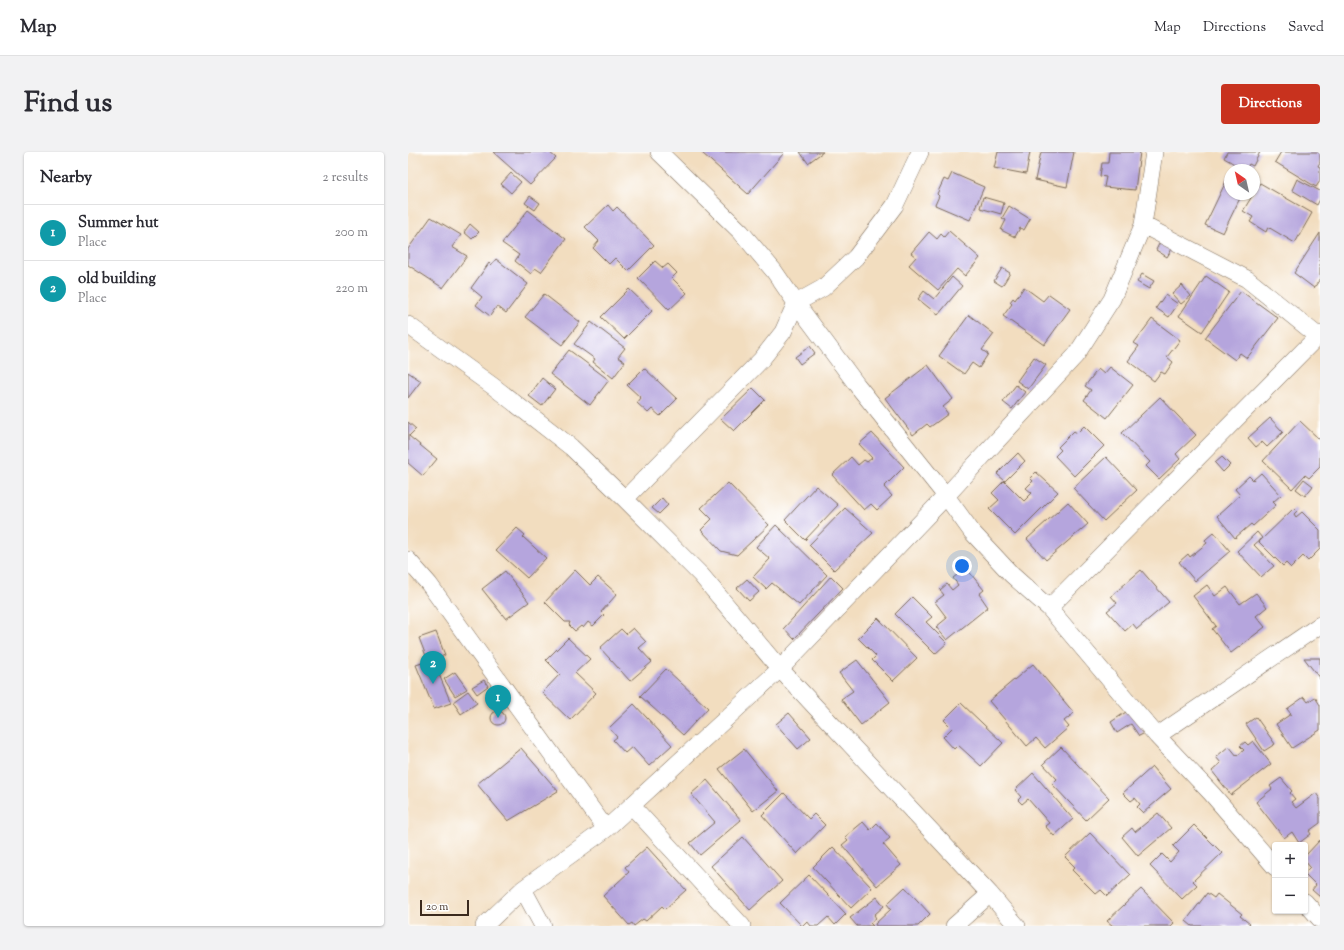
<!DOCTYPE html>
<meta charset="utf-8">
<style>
body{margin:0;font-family:"Sorts Mill Goudy",serif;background:#f2f2f3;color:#2b2b33}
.controls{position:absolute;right:12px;bottom:12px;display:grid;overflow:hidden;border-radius:4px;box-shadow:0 1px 3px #0004}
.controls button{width:36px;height:36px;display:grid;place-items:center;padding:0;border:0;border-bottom:1px solid #e1e1e2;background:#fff;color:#2b2b33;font:20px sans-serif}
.compass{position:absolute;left:816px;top:12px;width:36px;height:36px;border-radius:50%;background:#fff;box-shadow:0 1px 3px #0004;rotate:326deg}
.scale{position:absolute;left:12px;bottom:10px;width:49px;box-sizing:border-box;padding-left:4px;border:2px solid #3b2a1e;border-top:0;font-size:11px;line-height:14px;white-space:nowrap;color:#3b2a1e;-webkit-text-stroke:3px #fff;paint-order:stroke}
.you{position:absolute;left:554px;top:414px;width:14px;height:14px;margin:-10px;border:3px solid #fff;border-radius:50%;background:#1a73e8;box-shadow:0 0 0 6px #1a73e833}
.badge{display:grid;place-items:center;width:26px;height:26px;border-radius:50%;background:#c8321e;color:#fff;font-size:13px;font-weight:700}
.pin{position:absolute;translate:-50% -33px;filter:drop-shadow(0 1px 2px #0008)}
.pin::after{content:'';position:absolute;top:21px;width:14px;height:12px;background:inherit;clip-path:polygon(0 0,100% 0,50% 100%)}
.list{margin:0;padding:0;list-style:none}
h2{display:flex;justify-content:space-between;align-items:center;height:52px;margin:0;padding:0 16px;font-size:17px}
h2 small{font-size:13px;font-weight:400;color:#7c7c81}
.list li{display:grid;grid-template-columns:26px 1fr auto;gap:12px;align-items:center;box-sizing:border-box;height:56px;padding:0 16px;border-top:1px solid #e1e1e2}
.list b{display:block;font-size:15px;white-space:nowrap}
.list p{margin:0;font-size:13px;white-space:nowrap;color:#7c7c81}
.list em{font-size:13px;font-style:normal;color:#7c7c81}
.map{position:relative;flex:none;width:912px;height:774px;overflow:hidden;border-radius:4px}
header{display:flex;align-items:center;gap:24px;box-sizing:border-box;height:56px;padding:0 20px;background:#fff;border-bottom:1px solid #e1e1e2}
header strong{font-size:19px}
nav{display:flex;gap:22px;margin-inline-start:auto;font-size:14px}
.intro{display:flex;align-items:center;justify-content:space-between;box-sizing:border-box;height:96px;padding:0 24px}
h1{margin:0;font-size:28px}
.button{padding:10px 18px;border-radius:4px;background:#c8321e;color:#fff;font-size:14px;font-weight:700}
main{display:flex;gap:24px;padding:0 24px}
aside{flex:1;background:#fff;border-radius:4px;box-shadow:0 1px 3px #0004}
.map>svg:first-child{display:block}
.building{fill:#b5a5dd}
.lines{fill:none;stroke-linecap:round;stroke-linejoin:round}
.minor-casing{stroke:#7b6956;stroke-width:18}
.minor{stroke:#fff;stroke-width:17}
</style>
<header>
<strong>Map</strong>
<nav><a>Map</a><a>Directions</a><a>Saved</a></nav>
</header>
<div class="intro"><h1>Find us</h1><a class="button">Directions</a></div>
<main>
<aside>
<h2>Nearby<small>2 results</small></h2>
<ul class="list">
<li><span class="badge" style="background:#0f9aa8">1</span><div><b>Summer hut</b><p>Place</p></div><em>200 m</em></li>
<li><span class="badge" style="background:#0f9aa8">2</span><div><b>old building</b><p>Place</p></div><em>220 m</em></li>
</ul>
</aside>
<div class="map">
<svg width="912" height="774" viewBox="0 0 912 774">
<rect width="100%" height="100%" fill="#fff"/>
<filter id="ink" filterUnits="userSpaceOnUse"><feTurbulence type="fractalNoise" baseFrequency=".025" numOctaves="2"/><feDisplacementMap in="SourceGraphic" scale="8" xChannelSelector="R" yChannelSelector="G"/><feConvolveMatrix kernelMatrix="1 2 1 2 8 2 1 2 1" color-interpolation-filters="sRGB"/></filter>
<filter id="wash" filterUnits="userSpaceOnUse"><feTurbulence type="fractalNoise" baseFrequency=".012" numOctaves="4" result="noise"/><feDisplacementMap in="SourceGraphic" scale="16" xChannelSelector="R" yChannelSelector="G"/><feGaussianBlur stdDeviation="0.9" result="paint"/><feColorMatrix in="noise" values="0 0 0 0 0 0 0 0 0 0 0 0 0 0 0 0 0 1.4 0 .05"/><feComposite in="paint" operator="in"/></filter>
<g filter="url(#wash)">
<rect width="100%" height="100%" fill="#f2ddbf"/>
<g id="blocks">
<path class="building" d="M85,0H141L148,6L122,33Z
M295,0H374L376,1L340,42L294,1Z
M392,0H415L400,11Z
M590,0H622L618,22L586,16Z
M633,0H666L659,35L627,28Z
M701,0H732L727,38L696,35L698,25L692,24L694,11H700Z
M819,0H852L845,14L841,12L837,18L816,6Z
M873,0H912V10L910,14L912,15V29L908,35L867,10Z
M103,21L113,30L103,41L93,32Z
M544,21L576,35L562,68L527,53L531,44L529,42L536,27L540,29Z
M822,21V42H834L815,81L797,73Z
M889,27L912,39V47L909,53L884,38Z
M852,31L904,61L887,91L860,75L858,80L842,70L845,65L835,59Z
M122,44L132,51L127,58L117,51Z
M575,45L596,51L593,62L572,56Z
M200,53L205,59L209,55L246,93L220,119L207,106L201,112L185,96L191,89L177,75Z
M601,54L622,67L616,78L612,76L607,85L593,78L598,68L594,66Z
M120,58L158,87L133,120L127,116L123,122L107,109L111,103L94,91Z
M23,65L53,83L44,95L59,104L35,136L0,113V97Z
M62,72L71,80L64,87L56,80Z
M541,79L572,106L557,124L549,117L530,138L501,113L508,105L503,101L521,80L529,87L533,82L536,85Z
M912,81V127L906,136L886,121Z
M752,90L764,97L759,105L748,98Z
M88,107L120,132L98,161L89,154L82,164L68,153L74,145L63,136L81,111L83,113Z
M247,109L255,116L260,112L269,121L264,126L279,141L261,158L230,126Z
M594,116L602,121L594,134L586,129Z
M734,122L746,129L741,137L729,130Z
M798,124L821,140L794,180L771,164Z
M544,125L554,134L530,163L510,147L516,139L526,147Z
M774,133L783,144L773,152L764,142Z
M616,135L635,149L641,142L662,157L636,193L595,164L604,152L602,150L605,146L607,148Z
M221,137L244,159L216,187L193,165Z
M833,139L870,166L839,206L832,201L827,208L797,186Z
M136,142L172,170L154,193L117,165Z
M757,143L770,152L761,165L748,156Z
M561,163L586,182L574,198L580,202L571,216L564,211L556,222L531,204Z
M744,167L772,188L759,205L765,210L757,222L753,220L746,229L720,209L731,194L726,191Z
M183,170L217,196L210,205L217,210L205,226L185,210L187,207L166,192Z
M402,194L407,201L392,212L387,205Z
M161,198L201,228L182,253L142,222Z
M626,205L638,213L620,237L609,229Z
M520,213L545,247L535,255L540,262L522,275L519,272L505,283L477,246Z
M702,215L725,233L699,266L676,248L683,238L677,234L690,217L696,222Z
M236,216L269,247L252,264L244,257L240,261L229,251L233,246L219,233Z
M0,220L13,229L0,246Z
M134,226L147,237L134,254L121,244Z
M608,233L617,240L604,257L595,250Z
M345,236L357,248L326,279L313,267Z
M752,245L788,283L768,302L772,307L751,327L738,314L742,310L714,281Z
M862,266L875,280L859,295L854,290L848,295L840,286Z
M892,269L912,288V315L901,326L897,323L884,337L855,309Z
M0,270L8,277L1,284L29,307L15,324L0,311Z
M676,274L696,294L666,324L647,304L653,298L650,295L666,279L669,281Z
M464,281L496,315L476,335L484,344L469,358L463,352L456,358L424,323L443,305L450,313L456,308L459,310L464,306L451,292Z
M610,301L617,309L597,329L589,322Z
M698,305L729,338L696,369L665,336Z
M814,305L822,313L815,320L807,311Z
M628,320L650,340L607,383L581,357L591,348L584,341L596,329L616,349L624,341L618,336L625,329L622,326Z
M853,321L873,343L865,350L868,353L845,374L843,372L827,386L809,364L832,343L827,337L841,324L845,328Z
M896,327L905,334L897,344L888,337Z
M320,331L361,373L329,403L313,399L293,378L304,367L293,356Z
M408,334L430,353L397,388L377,368Z
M254,346L260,353L251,362L244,356Z
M660,350L680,372L638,408L619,387Z
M437,356L465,381L426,418L401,393Z
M886,356L889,359L886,362L888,365L894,360L912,378V397L900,409L895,404L883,416L878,411L875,414L851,390Z
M368,373L419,423L391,453L364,431L358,437L345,425L362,407L348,395Z
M109,376L117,383L115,385L138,406L119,426L88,398Z
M806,380L822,399L787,429L771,410L780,402L782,405L799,391L797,388Z
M849,380L854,386L846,393L866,414L853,425L829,399Z
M558,416L576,438L571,442L580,455L539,488L528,475L539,466L527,450L536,443L532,438L539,432L544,438L550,433L545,426Z
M167,418L182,433L190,425L209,442L193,460L196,463L185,474L180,470L175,476L173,474L167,479L161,473L162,470H157L137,450Z
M733,418L761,450L729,477L725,472L717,479L699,459L709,451L703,444Z
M97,419L121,450L98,467L74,437Z
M423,424L435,436L386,487L376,476Z
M339,427L351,440L341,449L329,436Z
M799,433L807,444L819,435L832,452L848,441L859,455L848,464L857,475L823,501L804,477L808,474L785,444Z
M504,445L524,465L518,470L539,491L527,502L487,462Z
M470,466L509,506L485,529L464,508L468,504L450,486Z
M225,476L238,490L231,496L244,510L222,529L192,496L213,477L218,482Z
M28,480L37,503L25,508L43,551L26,557L8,513L20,509L11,486Z
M160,486L182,507L167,521L188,541L162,568L134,541L152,522L138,508Z
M896,506H912V527Z
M449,508L482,550L453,573L433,547L445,539L431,521Z
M625,512L666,561L656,569L661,575L637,596L628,586L619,594L581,549Z
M258,517L300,556L275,583L232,544Z
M47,520L59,537L47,544L36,527Z
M76,528L80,534L69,542L64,535Z
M60,539L69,551L53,562L45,550Z
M896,545L900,550L907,545L912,553V578L884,596L868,572L883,562L879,557Z
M553,551L595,591L573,614L550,593L546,597L535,585L544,576L536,568Z
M226,552L264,593L241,614L224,595L217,601L205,588L209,585L201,576Z
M721,558L737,581L731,584L723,572L709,581L703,570Z
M83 566a7 7 0 1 1 14 0a7 7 0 1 1-14 0Z
M381,561L403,586L390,597L368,572Z
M848,565L867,592L856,599L838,572Z
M845,589L863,612L823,643L804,619L813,611L808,605L821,594L829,604L836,598L832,594L837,590L840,593Z
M653,595L701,646L678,668L644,632L649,627L635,612Z
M113,596L150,639L100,669L69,632Z
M336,597L370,639L345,659L311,617Z
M744,615L763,637L735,661L729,655L732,652L727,646L723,649L715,641Z
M625,621L665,667L646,684L637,674L641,671L620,647L614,652L610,648L613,645L607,638Z
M873,626L884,639L882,641L887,647L883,650L888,656L908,641L912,647V671L901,679L903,682L891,691L884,680L876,686L848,650L864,637L862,634Z
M299,628L333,668L292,703L282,691L307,670L283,642Z
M376,641L401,667L406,662L417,673L389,702L354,663Z
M750,661L763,676L730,704L714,685L724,676L727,680Z
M455,670L462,678L469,671L482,686L475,692L493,713L469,734L434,693L440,688L437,685Z
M786,673L814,701L785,729L789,733L774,747L742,714L754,702L762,710L771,700L765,694Z
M682,681L722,723L699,744L693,738L688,742L664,718L667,715L657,705Z
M335,685L374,729L342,758L303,714Z
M912,688V745L904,738L908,733L897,722V720L902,715L897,709V704Z
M239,695L278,738L257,757L254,754L238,769L235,767L226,774L224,771L221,773L195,744L221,720L217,715Z
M425,695L464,736L443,756L405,715Z
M401,723L438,762L427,773L420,765L410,774H403L399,769L394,774L372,751Z
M497,735L522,762L510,774H468L467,772L483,757L479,752Z
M733,737L766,771L763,774H705L699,769Z
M799,741L806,746L809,742L834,762L832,764L842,772L840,774H784L778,769Z
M469,745L476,754L466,763L468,766L462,771L465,774H449L442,766Z"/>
</g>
</g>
<g filter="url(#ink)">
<use href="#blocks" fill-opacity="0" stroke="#7b6956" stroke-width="1"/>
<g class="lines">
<defs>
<path id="minor" d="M251,0L333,80L366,119L388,151L449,233L538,344L564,380L604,423L641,456L749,584L804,642L867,715
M735,73L839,127L910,184
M0,173L86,235L163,295L217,347L293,423L372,517L582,742L609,774
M217,347L353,208L375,180L388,151L415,136L448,105L487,53L512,0
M0,408L21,432L198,677
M641,456L912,182
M749,584L912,473
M224,654L334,774
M115,737L135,774
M897,750L912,767
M76,774L115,737L198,677L372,517L538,344L668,203L704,147L735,73L746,0
M546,774L582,742"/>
</defs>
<use href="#minor" class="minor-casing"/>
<use href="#minor" class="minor"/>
</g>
</g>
</svg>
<div class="controls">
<button>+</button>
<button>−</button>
</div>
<svg class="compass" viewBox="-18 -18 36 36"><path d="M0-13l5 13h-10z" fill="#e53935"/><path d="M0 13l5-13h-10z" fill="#7c7c81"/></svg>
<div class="scale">20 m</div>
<div class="you"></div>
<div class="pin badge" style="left:90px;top:566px;background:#0f9aa8">1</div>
<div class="pin badge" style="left:25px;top:532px;background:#0f9aa8">2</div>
</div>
</main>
